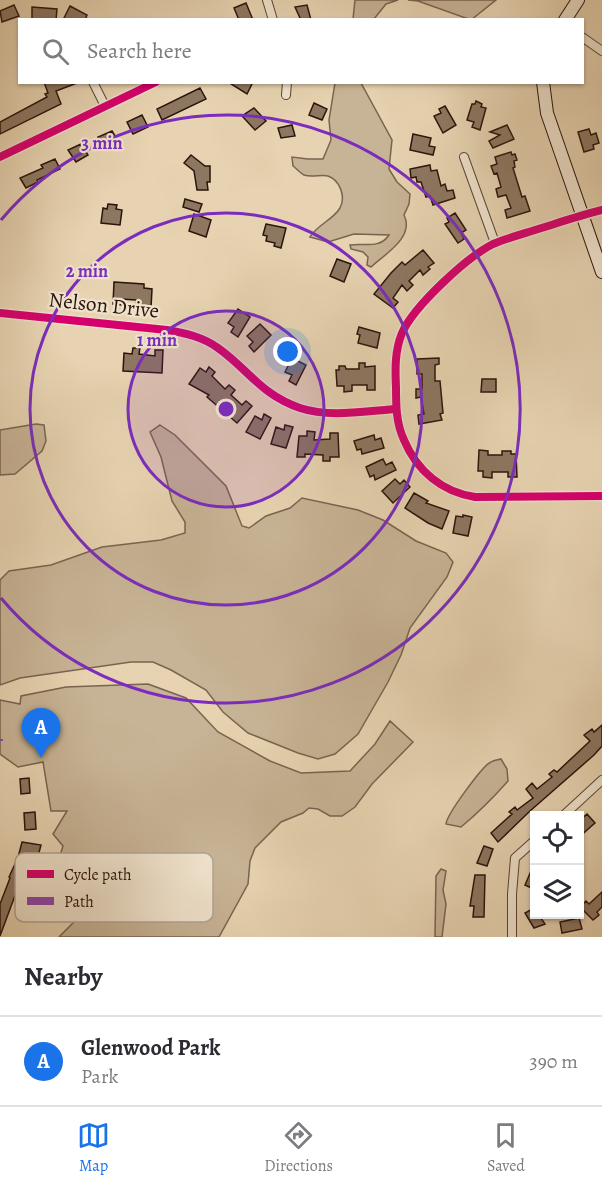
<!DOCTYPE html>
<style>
body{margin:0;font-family:Alegreya,serif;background:#f2f2f3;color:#2b2b33}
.controls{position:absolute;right:18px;bottom:18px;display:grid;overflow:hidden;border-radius:0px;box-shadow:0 2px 4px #0004}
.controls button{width:54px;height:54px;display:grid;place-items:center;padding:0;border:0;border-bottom:2px solid #e1e1e2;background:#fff;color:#2b2b33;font:30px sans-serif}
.you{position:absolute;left:288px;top:352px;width:21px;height:21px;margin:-15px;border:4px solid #fff;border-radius:50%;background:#1a73e8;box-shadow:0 0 0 9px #1a73e833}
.badge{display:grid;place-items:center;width:39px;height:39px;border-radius:50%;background:#1a73e8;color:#fff;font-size:20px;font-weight:700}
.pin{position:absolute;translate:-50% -50px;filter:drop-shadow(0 2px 3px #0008)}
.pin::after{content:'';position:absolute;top:32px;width:21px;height:18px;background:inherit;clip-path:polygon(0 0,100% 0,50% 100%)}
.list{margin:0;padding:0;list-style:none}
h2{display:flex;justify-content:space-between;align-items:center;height:78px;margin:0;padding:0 24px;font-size:26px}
h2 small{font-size:20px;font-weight:400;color:#7c7c81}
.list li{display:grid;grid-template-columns:39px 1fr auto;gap:18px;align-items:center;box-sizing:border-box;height:90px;padding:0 24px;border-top:2px solid #e1e1e2}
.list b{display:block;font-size:22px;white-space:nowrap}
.list p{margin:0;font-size:20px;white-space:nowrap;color:#7c7c81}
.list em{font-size:20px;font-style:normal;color:#7c7c81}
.icon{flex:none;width:33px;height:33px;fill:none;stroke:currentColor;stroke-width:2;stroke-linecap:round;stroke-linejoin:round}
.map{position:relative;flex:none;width:602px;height:937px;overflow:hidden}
.search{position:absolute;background:#fff;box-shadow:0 2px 4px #0004;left:18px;right:18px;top:18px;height:66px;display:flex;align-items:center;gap:15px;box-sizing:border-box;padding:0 21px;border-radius:0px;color:#7c7c81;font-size:22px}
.sheet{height:168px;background:#fff}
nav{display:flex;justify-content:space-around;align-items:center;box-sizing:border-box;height:84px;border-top:2px solid #e1e1e2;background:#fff;font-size:16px;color:#7c7c81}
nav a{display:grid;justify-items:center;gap:3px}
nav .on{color:#1a73e8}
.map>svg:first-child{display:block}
.green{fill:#c7b395;stroke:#796450;stroke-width:1.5}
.building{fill:#8d7761;stroke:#2b140b;stroke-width:1.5}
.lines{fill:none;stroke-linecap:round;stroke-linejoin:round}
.street-casing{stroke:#5a4434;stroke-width:10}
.secondary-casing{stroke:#2b140b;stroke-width:14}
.street{stroke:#efe2cc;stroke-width:8}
.secondary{stroke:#efe2cc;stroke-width:12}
.quiet{stroke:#8e44ad;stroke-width:6;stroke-dasharray:12 6;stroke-linecap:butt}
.cycleway-casing{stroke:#efe2cc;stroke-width:11}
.cycleway{stroke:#d6006c;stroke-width:8}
.ring{fill:none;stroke:#7b2cbf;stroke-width:3}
.labels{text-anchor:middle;stroke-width:4.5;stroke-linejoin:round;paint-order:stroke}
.street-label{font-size:21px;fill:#2b140b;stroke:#efe2cc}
.key{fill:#efe2cc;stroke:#b4a492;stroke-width:1.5}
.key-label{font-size:16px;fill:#2b140b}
.centre{fill:#7b2cbf;stroke:#efe2cc;stroke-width:3}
.ring-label{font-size:18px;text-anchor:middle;font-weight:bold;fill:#7b2cbf;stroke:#efe2cc;stroke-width:4.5;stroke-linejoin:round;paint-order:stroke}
</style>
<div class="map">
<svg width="602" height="937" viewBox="0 0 602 937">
<rect width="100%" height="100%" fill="#e7d3b1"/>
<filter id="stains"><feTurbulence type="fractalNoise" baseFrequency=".00333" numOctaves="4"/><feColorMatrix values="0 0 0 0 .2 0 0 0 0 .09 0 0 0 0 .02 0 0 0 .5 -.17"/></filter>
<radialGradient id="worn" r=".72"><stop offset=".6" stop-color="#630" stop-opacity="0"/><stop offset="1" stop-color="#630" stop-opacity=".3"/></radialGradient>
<path class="green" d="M355,0H398L386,4L374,19H353Z
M408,0H496L471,20L418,1Z
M335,83H361L392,140L389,169L397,182L410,194L409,204L404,215C415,237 385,254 371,267L367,265L368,257L363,252L351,249L350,245C364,243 380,249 389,235L354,234L328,242L310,237C318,224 333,220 340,208C346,197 340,180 328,176C321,174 312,178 304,175C300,173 296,168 293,166L292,157L308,159H323L331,140L329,120Z
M36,424L44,425L46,441L42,451L15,474L0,475V430Z
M160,425L175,435L226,486L242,526L249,528L266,516L290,508L302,498L358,510L383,520L416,541L446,553L453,562L447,577L410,628L401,655L388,682L358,734L335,754L318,759L298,753L248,733L223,712L206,690L171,670L153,662H131L20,678L0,685V580L9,571L51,565L102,547L161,540L185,533V522L172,501L161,457L150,432Z
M148,684L186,698L218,732L270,761L301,773L350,771L375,744L390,721L413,742L372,784L355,807L342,816H330L318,809L309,808L303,813L281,822L255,848L250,861L248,884L219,937H59L74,922L76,880L61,873L59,859L63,846L53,834L67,811H51L43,762L18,767L0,754V700L20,704L21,696L66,687Z
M501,759L507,769L508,781C493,798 478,813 461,827L446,824C447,814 483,765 491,762C494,760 498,760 501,759Z
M441,869L446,871L443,890L446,904L442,937H435L436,876Z"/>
<path class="building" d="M246,3L253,20H239L234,8Z
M14,5L19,16L2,22L0,11Z
M307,5L311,20H301L295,7Z
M70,6L87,15L85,20H63Z
M32,7L57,9L56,20H32Z
M44,82L77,83L56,91L61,104L0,134V122L47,97L45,94L48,93Z
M228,82H253L247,94Z
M200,88L206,99L162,120L157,109Z
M476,101L482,104L481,107L486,108L480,130L472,127L474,122L467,120L472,104H475Z
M314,103L327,109L322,120L309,115Z
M445,106L456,125L443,133L434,116L441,113L439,109Z
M254,108L266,121L255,130L242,116Z
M142,115L148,127L133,134L127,122Z
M292,125L295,136L281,138L278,128Z
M507,125L514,139L493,148L489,141L500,135L490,132Z
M589,129L591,135L596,133L599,143L593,145L594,149L584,152L578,132Z
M112,131L118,141L104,148L98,137Z
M413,134L431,138L429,146L435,147L433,155L410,150Z
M81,144L88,155L76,162L68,150Z
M511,152L512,155L515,154L517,160L514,161L515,167L513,168L522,197L525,196L530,211L507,218L505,210L511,208L506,195L498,197L496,189L501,187L497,173L494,174L491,166L497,164L495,157Z
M191,155L205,166H210V182H207L208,190H197L194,171L184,163Z
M55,159L60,169L37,180L38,182L26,188L20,178L43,168L41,165Z
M430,165L431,171L437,170L441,186L445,184L447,191L453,190L455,198L433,205L430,196L426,197L421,182H417L416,177L411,178L410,169Z
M185,199L202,204L199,212L183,207Z
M108,204L117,205L116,209L122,210L120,225L101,223L103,208L107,209Z
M455,213L466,230L461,233L464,239L458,243L445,224L449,222L447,218Z
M194,214L211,220L206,237L189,231Z
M266,224L286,228L281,248L274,246L275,243L266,241L267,236L263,235Z
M423,250L434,263L428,267L430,269L423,275L420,270L409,281L413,285L407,291L402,285L393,298L398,302L393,308L374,294L391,273L402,262L405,265Z
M337,259L351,264L344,282L330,276Z
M114,282L144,284V288L152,289L151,308L136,305V300L121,299V305L113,304Z
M238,309L250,317L238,337L231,332L234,327L228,323Z
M260,324L271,335L254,352L249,346L253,342L247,336Z
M359,327L380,333L377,348L358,343L360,335L357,334Z
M133,348H140L139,354L155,356V350H163L162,373L123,371L124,353L132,354Z
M292,358L306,365L296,385L289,381L292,375L285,372Z
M439,358V364L435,365V381H440L443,413L440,414L442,420L419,424L418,415L424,414L421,397L416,398V389H422V374H417V359Z
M359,363H365V367L375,366V390H367V385H352V391L344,392V386H337L336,370H339V366H345L346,369H359Z
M209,367L215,372L212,376L225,389L229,385L235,390L231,395L242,405L246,401L252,406L237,423L207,397L209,395L189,384L200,368L206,372Z
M482,379H496V392H481Z
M264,414L271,418L260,439L246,432L255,416L262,420Z
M285,425L293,427L286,448L271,444L276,427L284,430Z
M307,431L315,432L314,440L330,439V433H338L339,457H330V461H323V455L305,454V457H297L299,436H307Z
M374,435L375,440L381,438L384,448L362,454L361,449L357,450L354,441Z
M479,450L488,451V455H502V451H511V454H516L517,477H508V472H492V478L483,477V471H478Z
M383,459L386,465L392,462L396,470L375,480L374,475L370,477L366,467Z
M395,479L400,484L404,480L410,487L393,503L382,491Z
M414,493L428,501L426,503L449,511L442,529L428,523L405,508Z
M463,515L472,517L468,536L453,533L456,516L463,517Z
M602,725V746L594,755L530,811L498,842L491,833L512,814L509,812L515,807L517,810L533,798L526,789L532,783L537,789L552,777L549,774L554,770L557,772L590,741L584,735L592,729L594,732Z
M29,778L30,793L21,794L20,779Z
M35,812L36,829L25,830L24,813Z
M587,814L595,823L579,837V821Z
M22,842L41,845L37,860L29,858L0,936V904L10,878L9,877L15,864L16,865Z
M484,846L493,849L487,866L477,863Z
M534,864V889L525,885Z
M475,875H485L484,917H473L474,906H470Z
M602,892V907L597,912L599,915L593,920L580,907L586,901L589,904Z
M534,908V915H539L545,924L534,928L525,913Z
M579,918L582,929L562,933L560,922Z"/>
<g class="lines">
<defs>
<path id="street" d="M267,0L273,20
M582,37L602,51
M93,82L105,106
M286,95L287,82
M0,157L156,82
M464,157L495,243
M602,210C578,216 555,224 532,231C519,235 505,239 493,244C467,257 414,306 402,333C395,350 395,368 396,387C396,405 396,423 404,440C417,471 442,492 475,497L602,496
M0,313L167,330C185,333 203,337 218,348C248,369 261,395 300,408C330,418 365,411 396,409
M563,816L602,780
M512,937V894L515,858L534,841"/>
<path id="secondary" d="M565,20L578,0
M543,82L547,113L602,272"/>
</defs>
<use href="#street" class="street-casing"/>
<use href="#secondary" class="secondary-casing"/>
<use href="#street" class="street"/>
<use href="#secondary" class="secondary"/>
<path class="quiet" d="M0,739V741"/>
<defs>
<path id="cycleway" d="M0,157L156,82
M602,210C578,216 555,224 532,231C519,235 505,239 493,244C467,257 414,306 402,333C395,350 395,368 396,387C396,405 396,423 404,440C417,471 442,492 475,497L602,496
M0,313L167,330C185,333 203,337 218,348C248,369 261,395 300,408C330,418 365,411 396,409"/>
</defs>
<use href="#cycleway" class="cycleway-casing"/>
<use href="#cycleway" class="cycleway"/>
</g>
<circle cx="226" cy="409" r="98" fill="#7b2cbf" fill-opacity=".12"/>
<g class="ring">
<circle cx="226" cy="409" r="98"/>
<circle cx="226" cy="409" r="196"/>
<path d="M1 220A294 294 0 1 1 1 598"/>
</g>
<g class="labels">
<g class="street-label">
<text transform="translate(104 305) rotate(6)" y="7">Nelson Drive</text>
</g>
</g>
<rect x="15" y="853" width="198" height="69" rx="9" class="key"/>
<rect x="27" y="870" width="27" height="8" fill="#d6006c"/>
<rect x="27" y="897" width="27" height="8" fill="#8e44ad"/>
<g class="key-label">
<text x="64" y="880">Cycle path</text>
<text x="64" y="907">Path</text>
</g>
<circle cx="226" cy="409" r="9" class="centre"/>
<g class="ring-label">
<text x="102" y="149">3 min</text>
<text x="87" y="277">2 min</text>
<text x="157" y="346">1 min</text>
</g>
<rect width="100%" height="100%" filter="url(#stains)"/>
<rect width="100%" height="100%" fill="url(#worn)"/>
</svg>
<div class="controls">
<button><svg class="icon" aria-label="locate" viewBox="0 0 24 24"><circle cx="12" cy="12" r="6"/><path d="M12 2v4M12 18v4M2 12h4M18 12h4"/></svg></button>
<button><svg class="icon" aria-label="layers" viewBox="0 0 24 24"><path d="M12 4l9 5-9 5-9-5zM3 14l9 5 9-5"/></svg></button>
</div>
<div class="you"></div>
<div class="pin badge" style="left:41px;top:758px">A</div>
<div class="search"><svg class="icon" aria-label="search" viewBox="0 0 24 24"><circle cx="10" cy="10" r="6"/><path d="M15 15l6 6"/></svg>Search here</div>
</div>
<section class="sheet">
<h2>Nearby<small></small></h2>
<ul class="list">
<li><span class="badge">A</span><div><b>Glenwood Park</b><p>Park</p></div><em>390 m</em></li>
</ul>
</section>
<nav>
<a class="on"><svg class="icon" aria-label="map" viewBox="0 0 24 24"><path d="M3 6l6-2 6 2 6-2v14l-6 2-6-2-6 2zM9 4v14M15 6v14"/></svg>Map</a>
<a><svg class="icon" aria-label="directions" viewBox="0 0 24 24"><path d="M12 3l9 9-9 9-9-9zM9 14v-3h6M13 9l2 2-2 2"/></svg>Directions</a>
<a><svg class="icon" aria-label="saved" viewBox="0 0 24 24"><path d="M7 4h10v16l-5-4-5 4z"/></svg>Saved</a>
</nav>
